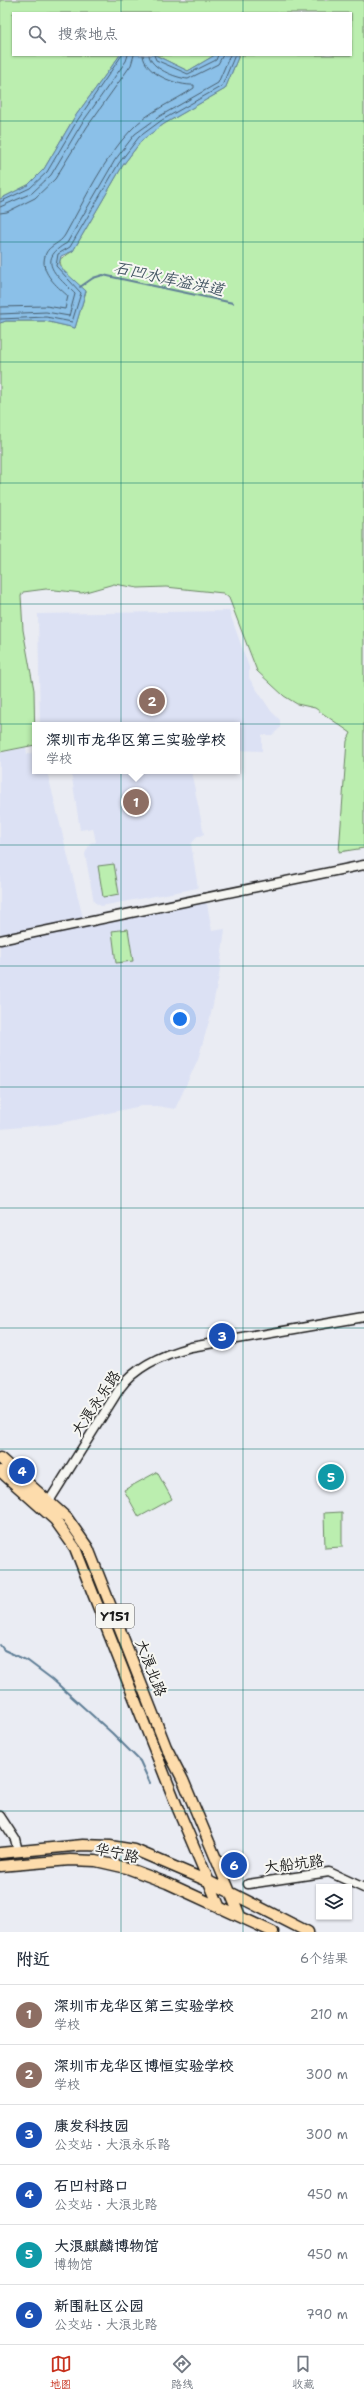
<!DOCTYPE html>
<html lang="zh">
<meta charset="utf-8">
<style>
body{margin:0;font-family:"Shantell Sans","LXGW WenKai TC",sans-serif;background:#f2f2f3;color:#1f2937}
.controls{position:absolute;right:12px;bottom:12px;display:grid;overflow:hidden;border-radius:0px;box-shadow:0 1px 3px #0004}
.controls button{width:36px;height:36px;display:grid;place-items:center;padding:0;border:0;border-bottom:1px solid #e0e1e3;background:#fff;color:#1f2937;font:20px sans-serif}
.you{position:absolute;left:180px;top:1019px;width:14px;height:14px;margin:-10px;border:3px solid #fff;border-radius:50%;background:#1a73e8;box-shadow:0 0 0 6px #1a73e833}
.badge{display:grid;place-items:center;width:26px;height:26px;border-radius:50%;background:#c8321e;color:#fff;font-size:13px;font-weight:700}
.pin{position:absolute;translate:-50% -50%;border:2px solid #fff;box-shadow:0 1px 4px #0006}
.popup{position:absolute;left:32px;top:722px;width:208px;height:52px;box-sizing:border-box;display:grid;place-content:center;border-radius:0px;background:#fff;filter:drop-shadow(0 1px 3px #0005);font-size:13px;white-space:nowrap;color:#747a83}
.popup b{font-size:15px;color:#1f2937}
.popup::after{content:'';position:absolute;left:50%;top:100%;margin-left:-8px;border:8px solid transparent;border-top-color:#fff}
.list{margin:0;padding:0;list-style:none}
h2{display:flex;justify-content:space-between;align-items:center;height:52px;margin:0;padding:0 16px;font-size:17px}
h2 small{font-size:13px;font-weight:400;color:#747a83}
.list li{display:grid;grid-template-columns:26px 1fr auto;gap:12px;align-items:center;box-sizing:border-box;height:60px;padding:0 16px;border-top:1px solid #e0e1e3}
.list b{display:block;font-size:15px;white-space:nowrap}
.list p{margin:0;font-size:13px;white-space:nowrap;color:#747a83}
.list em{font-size:13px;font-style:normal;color:#747a83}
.icon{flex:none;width:22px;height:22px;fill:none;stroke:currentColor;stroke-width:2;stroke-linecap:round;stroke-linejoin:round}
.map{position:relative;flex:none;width:364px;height:1932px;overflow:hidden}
.search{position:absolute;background:#fff;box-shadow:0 1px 3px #0004;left:12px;right:12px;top:12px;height:44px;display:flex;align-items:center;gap:10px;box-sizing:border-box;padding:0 14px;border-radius:0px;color:#747a83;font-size:15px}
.sheet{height:412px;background:#fff}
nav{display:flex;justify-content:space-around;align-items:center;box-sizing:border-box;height:56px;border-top:1px solid #e0e1e3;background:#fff;font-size:11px;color:#747a83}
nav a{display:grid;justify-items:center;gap:2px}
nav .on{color:#c8321e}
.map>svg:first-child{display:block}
.built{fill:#dce1f4}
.green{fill:#bbeeaf;stroke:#6c8566}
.water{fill:#8bc0e8;stroke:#5f7e96}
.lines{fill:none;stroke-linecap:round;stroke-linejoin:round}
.shore{stroke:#485e6e;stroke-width:1}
.stream{stroke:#5f7e96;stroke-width:2}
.minor-casing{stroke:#1c1c1c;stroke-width:11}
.major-casing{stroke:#1c1c1c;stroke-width:13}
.minor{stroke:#f6f6f2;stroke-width:8}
.major{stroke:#fddcac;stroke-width:10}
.grid{fill:none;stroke:#0f766e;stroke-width:1;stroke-opacity:0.55}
.labels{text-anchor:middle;stroke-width:4;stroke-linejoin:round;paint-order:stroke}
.shield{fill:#f6f6f2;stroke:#5d5d5c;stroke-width:1}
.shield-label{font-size:14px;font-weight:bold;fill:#1c1c1c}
.street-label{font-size:15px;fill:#1c1c1c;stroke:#f6f6f2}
.water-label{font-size:16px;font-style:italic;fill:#435563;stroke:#f6f6f2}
</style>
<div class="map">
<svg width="364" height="1932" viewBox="0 0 364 1932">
<rect width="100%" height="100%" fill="#eaecf3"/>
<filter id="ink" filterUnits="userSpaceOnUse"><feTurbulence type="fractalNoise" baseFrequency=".025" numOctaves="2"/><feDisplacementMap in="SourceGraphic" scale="8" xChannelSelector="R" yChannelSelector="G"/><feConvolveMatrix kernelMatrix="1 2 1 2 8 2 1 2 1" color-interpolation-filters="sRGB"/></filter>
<g filter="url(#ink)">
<path class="built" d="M229,611L249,667V678L271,711L280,720V728L272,735H262V751L237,750V725H40L38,614Z
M26,747L27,754L35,752V771H47L84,922L206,898L212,931L225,929L219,976L210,1018L198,1059L175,1109L157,1106H141L56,1124L0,1129V753Z
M71,771H191L204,834L197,837L191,844L198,888L101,906L94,902L85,854L90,843L96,842L93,828L80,830Z"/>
<path class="green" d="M0,0H364V848L339,852L347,741L351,733L315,708L297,704L284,696L257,671L229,598L223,593L166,587L138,588L114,584L82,593L46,589L23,592L21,596L23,630L34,690L35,745L0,752V323L6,321H45L75,328L86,291C77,284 59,272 60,259L73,251L123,165L142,140L164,124L225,89L239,55H351V13H13V55H120L74,118L44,169L28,185L0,199Z
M155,55H215L188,71Z
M114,864L119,894L103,897L98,866Z
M128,929L133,961L116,963L112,931Z
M157,1472L172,1499L139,1517L124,1490Z
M342,1512V1547L325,1548L324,1513Z"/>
<path class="water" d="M120,55H155L188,71L215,55H239L225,89L164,124L142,140L123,165L73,251L61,256L59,264L64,271L86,291L75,328L45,321H6L0,323V199L28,185L44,169L74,118Z"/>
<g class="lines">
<path class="shore" d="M149,55C150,68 176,78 188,79L218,64L223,55
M154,55L156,60L188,74L216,60L218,55
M0,202L30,188L47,172L77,121L122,55
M0,207L32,193L51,175L82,123L126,61L128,55
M0,213L7,212L35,198L55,179L87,127L131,65L134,55
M0,307L46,306L65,309L68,296C59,288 44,276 44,262C45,244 58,247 65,235C84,201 104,158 131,130C148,111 174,102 194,88V85C178,86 144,74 143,55
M0,314L46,312L69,316L75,294C59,277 34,261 67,243L115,160L135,134L160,116L218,83L230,55
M0,319L46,317L72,322L81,293L56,266L58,254L70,247L119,163L139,137L162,120L222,86L235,55"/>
<path class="stream" d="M80,287L93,278L103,275L233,303
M0,1645L4,1650L28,1661L52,1679L112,1733L140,1761L150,1783"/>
<defs>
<path id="minor" d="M0,940L364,865
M46,1506L120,1388C137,1365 164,1354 191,1347L364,1317
M0,1816L15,1839L18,1851
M248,1884L329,1872L364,1888"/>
<path id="major" d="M0,1458L67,1518L88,1548L166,1747L183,1780L240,1916
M0,1471L55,1520L75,1548L178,1809L220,1908
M0,1853L83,1845L110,1846L135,1850L210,1882L308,1932
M0,1866L70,1860L96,1861L127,1868L167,1883L273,1932"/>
</defs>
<use href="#minor" class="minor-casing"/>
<use href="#major" class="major-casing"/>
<use href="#minor" class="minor"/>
<use href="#major" class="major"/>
</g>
</g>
<path class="grid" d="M121,0V13M243,0V13M121,55V1932M243,55V1932M0,121H364M0,242H364M0,362H364M0,483H364M0,604H364M0,724H364M0,845H364M0,966H364M0,1087H364M0,1208H364M0,1328H364M0,1449H364M0,1570H364M0,1690H364M0,1811H364"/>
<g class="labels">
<rect class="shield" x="96" y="1604" width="38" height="24" rx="3"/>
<g class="shield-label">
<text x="115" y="1621">Y151</text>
</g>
<g class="street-label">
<text transform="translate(96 1403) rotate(-56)" y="5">大浪永乐路</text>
<text transform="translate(151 1668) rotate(69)" y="5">大浪北路</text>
<text transform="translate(117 1853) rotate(12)" y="5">华宁路</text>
<text transform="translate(294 1864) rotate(-7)" y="5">大船坑路</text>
</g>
<g class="water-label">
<text transform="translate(169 278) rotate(12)" y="6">石凹水库溢洪道</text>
</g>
</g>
</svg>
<div class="controls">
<button><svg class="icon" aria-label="layers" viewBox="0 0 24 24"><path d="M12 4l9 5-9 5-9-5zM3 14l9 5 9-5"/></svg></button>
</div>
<div class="you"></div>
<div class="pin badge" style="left:136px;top:802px;background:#8d6e63">1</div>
<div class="popup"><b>深圳市龙华区第三实验学校</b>学校</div>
<div class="pin badge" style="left:152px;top:701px;background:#8d6e63">2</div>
<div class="pin badge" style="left:222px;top:1336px;background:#1a4fb4">3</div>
<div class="pin badge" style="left:22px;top:1471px;background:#1a4fb4">4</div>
<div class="pin badge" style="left:331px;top:1477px;background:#0f9aa8">5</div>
<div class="pin badge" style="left:234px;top:1865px;background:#1a4fb4">6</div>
<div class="search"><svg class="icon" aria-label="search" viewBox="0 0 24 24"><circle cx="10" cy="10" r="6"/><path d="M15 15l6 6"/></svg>搜索地点</div>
</div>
<section class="sheet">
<h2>附近<small>6个结果</small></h2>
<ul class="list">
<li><span class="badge" style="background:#8d6e63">1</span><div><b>深圳市龙华区第三实验学校</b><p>学校</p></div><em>210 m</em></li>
<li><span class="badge" style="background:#8d6e63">2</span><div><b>深圳市龙华区博恒实验学校</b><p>学校</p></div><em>300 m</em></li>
<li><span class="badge" style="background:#1a4fb4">3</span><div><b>康发科技园</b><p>公交站 · 大浪永乐路</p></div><em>300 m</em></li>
<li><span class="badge" style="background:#1a4fb4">4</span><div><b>石凹村路口</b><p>公交站 · 大浪北路</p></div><em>450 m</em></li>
<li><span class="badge" style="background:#0f9aa8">5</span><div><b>大浪麒麟博物馆</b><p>博物馆</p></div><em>450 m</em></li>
<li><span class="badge" style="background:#1a4fb4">6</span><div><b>新围社区公园</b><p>公交站 · 大浪北路</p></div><em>790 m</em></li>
</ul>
</section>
<nav>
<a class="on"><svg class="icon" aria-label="map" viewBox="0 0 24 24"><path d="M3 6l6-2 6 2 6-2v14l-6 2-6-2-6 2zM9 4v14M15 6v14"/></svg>地图</a>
<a><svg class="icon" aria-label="directions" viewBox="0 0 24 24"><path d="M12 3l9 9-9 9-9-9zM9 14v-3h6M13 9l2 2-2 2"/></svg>路线</a>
<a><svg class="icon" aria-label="saved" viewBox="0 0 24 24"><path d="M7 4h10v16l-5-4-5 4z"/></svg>收藏</a>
</nav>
